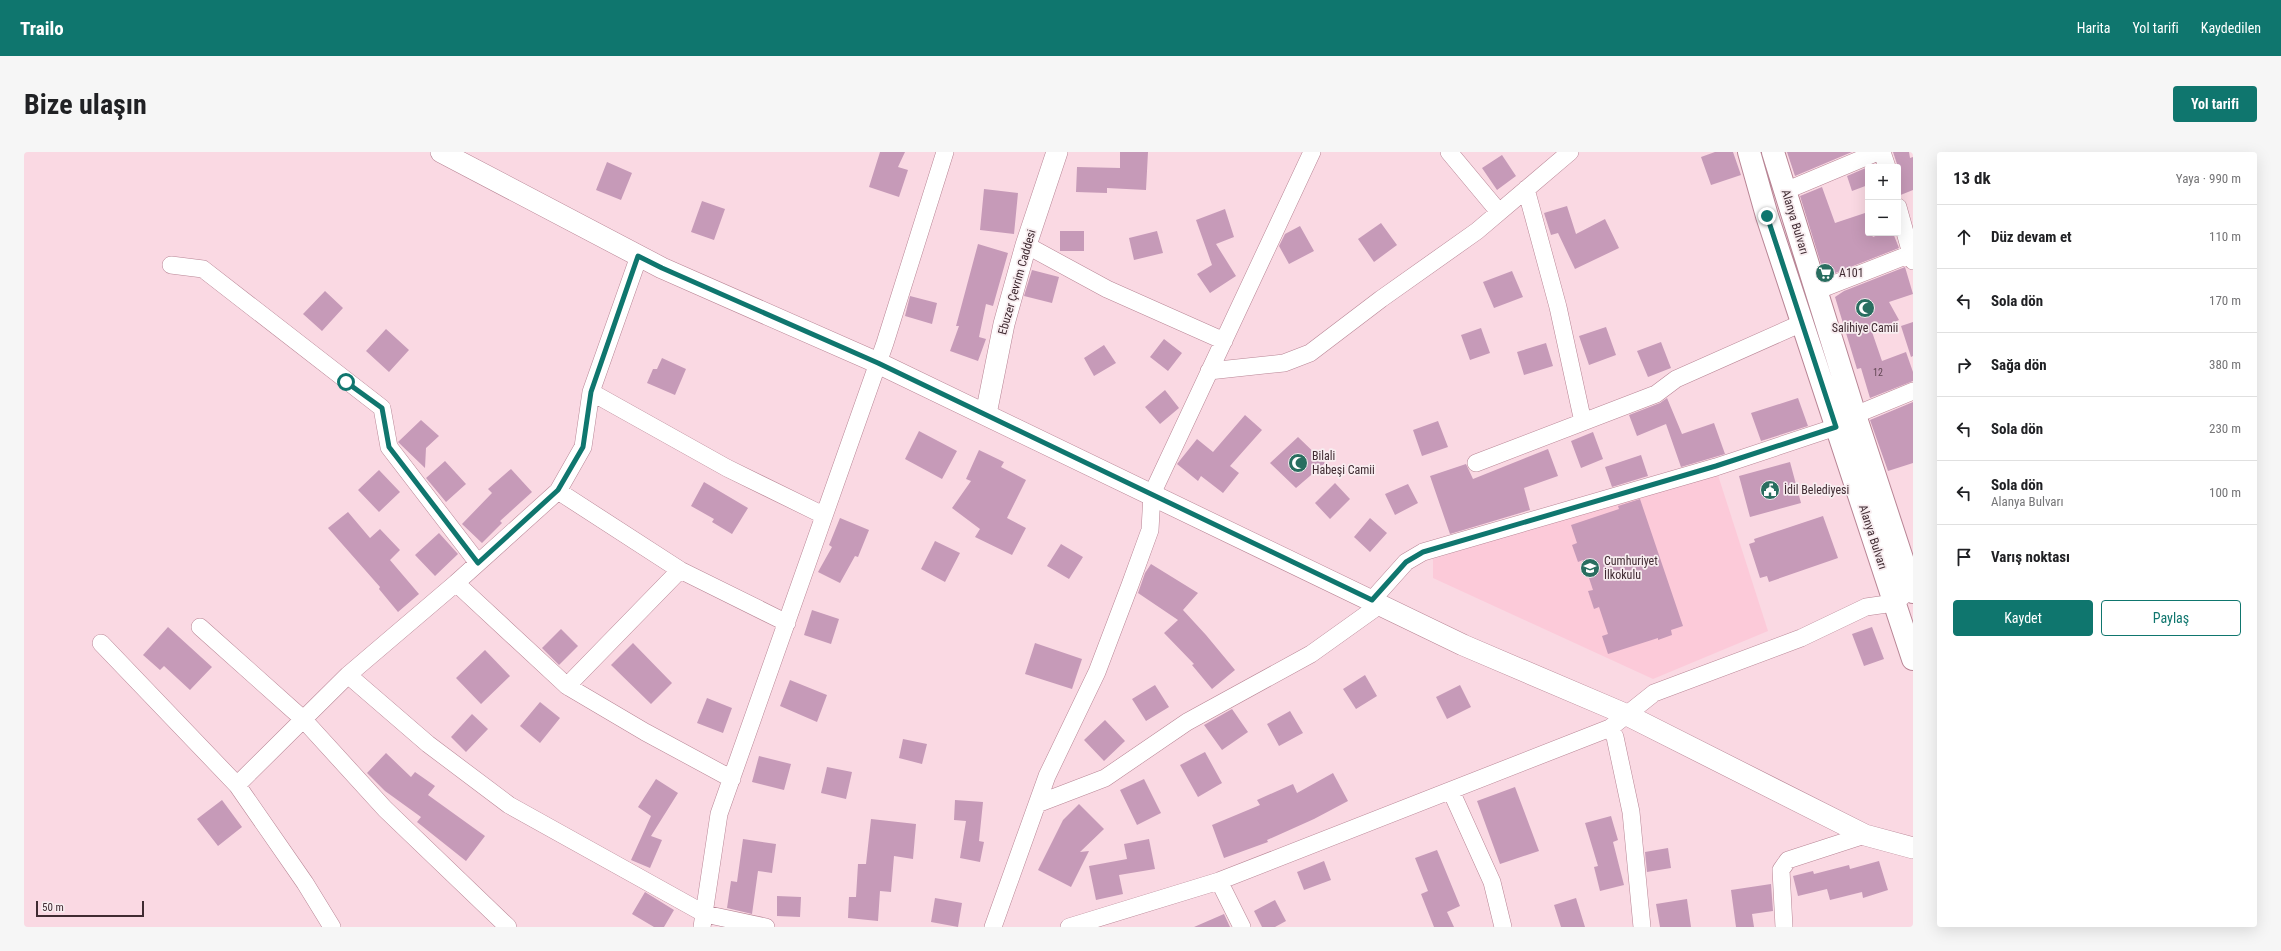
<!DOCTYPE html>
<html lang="tr">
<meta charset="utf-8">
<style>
body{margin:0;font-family:"Roboto Condensed",sans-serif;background:#f6f6f6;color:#202124}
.controls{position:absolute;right:12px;top:12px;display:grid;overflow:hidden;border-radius:4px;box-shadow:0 4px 16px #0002}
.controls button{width:36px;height:36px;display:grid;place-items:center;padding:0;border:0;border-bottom:1px solid #e0e0e0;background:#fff;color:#202124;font:20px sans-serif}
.scale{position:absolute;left:12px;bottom:10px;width:108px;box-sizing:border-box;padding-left:4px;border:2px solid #402b32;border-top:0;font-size:11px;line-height:14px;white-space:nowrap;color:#402b32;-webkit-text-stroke:3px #f8edf0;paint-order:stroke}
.stop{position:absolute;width:12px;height:12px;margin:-9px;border:3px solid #0f766e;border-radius:50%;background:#fff}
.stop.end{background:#0f766e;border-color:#fff;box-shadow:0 1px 4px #0008}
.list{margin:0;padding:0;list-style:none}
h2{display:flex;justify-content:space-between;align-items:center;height:52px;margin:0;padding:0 16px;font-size:17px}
h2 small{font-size:13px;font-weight:400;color:#757577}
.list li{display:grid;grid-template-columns:26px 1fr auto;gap:12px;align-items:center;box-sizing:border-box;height:64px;padding:0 16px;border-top:1px solid #e0e0e0}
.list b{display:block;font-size:15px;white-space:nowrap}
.list p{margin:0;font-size:13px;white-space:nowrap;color:#757577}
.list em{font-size:13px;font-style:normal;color:#757577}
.actions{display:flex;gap:8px;padding:12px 16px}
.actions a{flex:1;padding:9px 0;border:1px solid #0f766e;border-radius:4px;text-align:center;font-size:14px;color:#0f766e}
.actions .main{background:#0f766e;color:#fff}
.icon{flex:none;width:22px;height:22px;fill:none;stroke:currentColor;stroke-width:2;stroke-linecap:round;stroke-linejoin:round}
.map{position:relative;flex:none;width:1889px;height:775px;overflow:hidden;border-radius:4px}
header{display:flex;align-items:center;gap:24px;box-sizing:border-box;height:56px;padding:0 20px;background:#0f766e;color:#fff}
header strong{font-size:19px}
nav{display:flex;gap:22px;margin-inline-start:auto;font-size:14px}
.intro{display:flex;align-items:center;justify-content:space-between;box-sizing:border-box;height:96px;padding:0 24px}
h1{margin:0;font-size:28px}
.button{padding:10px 18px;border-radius:4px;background:#0f766e;color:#fff;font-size:14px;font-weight:700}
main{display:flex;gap:24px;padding:0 24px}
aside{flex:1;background:#fff;border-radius:4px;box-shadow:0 4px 16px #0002}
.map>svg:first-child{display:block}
.built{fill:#fccad9}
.building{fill:#c69ab8}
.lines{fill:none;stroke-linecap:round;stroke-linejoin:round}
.minor-casing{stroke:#b88595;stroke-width:18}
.tertiary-casing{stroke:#b88595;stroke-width:22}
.secondary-casing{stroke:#b88595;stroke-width:24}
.minor{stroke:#fff;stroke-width:17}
.tertiary{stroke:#fff;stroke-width:21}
.secondary{stroke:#fff;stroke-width:22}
.route{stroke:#0f766e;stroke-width:5}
.labels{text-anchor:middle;stroke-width:3.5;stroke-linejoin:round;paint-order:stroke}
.number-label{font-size:10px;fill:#624754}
.street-label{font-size:12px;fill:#402b32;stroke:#f8edf0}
.poi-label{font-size:12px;fill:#402b32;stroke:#f8edf0;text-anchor:start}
</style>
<header>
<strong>Trailo</strong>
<nav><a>Harita</a><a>Yol tarifi</a><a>Kaydedilen</a></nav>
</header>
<div class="intro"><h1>Bize ulaşın</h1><a class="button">Yol tarifi</a></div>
<main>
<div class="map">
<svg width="1889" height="775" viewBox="0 0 1889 775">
<rect width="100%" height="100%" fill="#fad9e3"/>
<path class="built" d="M1693,320L1744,479L1629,527L1409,426V407Z"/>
<path class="building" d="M856,0H881L874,15L884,18L875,45L845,35Z
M1096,0H1124L1122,38L1083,36V41L1052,40L1053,15L1096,16Z
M1691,0H1709L1717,23L1687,33L1677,5Z
M1763,0H1828L1771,24Z
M1869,0H1885L1886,6L1889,5V38L1874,44V15Z
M1478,3L1492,24L1473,38L1458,16Z
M583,10L608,21L597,48L572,38Z
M1844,15V33L1828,39L1823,24Z
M1798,35L1811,71L1841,61L1844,81H1847L1849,85L1859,81H1869L1875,96L1801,125L1776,44Z
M960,37L994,41L990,82L956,78Z
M678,49L701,57L690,88L667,80Z
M1543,54L1552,82L1581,67L1595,96L1551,117L1534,81L1527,83L1520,61Z
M1201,57L1210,85L1192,92L1212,124L1186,141L1173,122L1188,113L1172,68Z
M1357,71L1373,93L1350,110L1334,87Z
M1276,74L1290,99L1265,112L1255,94L1261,82Z
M1036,79H1060V99H1036Z
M1133,79L1139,101L1110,108L1105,86Z
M954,92L984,101L969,154L962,152L955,185L962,187L954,209L926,199L935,174H932Z
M1881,115L1889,142L1865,150L1875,168L1848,180L1858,209L1882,200L1889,220V229L1846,246L1837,216L1833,217L1811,145L1820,139Z
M1008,118L1035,125L1028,151L1000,144Z
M1488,119L1499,145L1470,156L1459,130Z
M301,139L319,156L298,179L279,162Z
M886,144L913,151L908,172L881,164Z
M1889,170V204L1887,205L1877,174Z
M1582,175L1592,203L1565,213L1555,184Z
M1457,176L1466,201L1446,208L1437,183Z
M362,177L385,198L365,220L342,199Z
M1140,187L1158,201L1144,219L1126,205Z
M1637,190L1647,216L1624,225L1613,199Z
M1522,191L1529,214L1500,223L1493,200Z
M1080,193L1092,211L1070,224L1060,206Z
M638,206L662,217L651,243L623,231L629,217H633Z
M1141,238L1155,256L1136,272L1121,255Z
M1643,246L1658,282L1690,271L1701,302L1657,315L1642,272L1613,284L1605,263L1636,251Z
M1774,246L1784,274L1737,289L1727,261Z
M1889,250V311L1864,319L1846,268Z
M1221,263L1238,278L1206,314L1215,321L1199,341L1177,324L1174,329L1153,312L1173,287L1189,300Z
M397,268L415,284L402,296L401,316L374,290Z
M1414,269L1424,295L1398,304L1389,278Z
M895,279L933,299L918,327L881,307Z
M1569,280L1579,307L1557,316L1547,289Z
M1274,285L1301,311L1272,336L1246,311Z
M1524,297L1534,324L1500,336L1506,358L1426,382L1406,324L1442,312L1449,327Z
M955,298L980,310L977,315L1002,328L983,366L1002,376L988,403L951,385L956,377L928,356L947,329L942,327Z
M1617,303L1624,324L1588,335L1581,315Z
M421,309L442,332L422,350L402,326Z
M1766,310L1777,351L1726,365L1715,324Z
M487,317L508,340L476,369L478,371L458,391L438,372L468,341L464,337Z
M355,318L376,340L355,360L334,338Z
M680,330L724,356L708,382L688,370L690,367L667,354Z
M1311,331L1326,347L1306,367L1291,351Z
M1384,332L1394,351L1371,363L1361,342Z
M1616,347L1659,474L1647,478L1648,483L1634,488V486L1584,502L1578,484L1584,482L1575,455L1570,457L1564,439L1569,438L1559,408L1554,410L1548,393L1553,391L1547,373L1595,357L1594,354Z
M324,360L346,386L356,377L376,398L366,408L395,442L374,460L355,437L356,435L304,376Z
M1799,364L1814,406L1745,430L1743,424L1736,426L1725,392L1731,390L1730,387Z
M816,366L845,378L834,405L831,404L816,431L794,420L808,395L805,393Z
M1346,366L1363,381L1346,400L1330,385Z
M415,381L434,402L411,424L391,403Z
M911,389L936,401L921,430L897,417Z
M1037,392L1059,405L1045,427L1023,414Z
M1127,412L1174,441L1159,458L1182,483L1211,518L1188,537L1168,513L1170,512L1140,481L1154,468L1114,441L1121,421Z
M788,458L815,467L807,492L780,483Z
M144,475L188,515L166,538L140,514L136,518L119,503Z
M1848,475L1860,507L1840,514L1828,482Z
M537,477L554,494L535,513L518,496Z
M609,491L648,531L627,552L587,513Z
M1011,491L1058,507L1048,537L1001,522Z
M461,498L486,524L457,552L432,526Z
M1341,523L1353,544L1332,557L1319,537Z
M766,528L803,543L793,570L756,554Z
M1131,533L1145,555L1122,569L1108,547Z
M1436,533L1447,555L1423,567L1412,545Z
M683,546L708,556L699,581L673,571Z
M516,550L536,566L516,591L496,574Z
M1208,557L1224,580L1198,598L1180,573Z
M1266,559L1279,581L1255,594L1243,572Z
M448,562L464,577L442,600L427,585Z
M1081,568L1101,589L1080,609L1060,588Z
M879,587L903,592L898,612L875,606Z
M1181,600L1198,631L1174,645L1156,613Z
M362,601L387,625L391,620L411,634L404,643L461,684L442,709L393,670L397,665L361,639L343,621Z
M735,604L767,612L760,638L728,630Z
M803,615L828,620L822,647L797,641Z
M1309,621L1324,649L1290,667L1243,688L1244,690L1200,706L1188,673L1236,653L1233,648L1269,632L1273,641Z
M632,627L654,641L627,684L638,688L626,716L607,708L627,664L614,655Z
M1120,627L1137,661L1113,673L1096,638Z
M1491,635L1515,699L1476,712L1453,649Z
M198,648L218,675L194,694L173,667Z
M931,648L959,650L955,689L960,690L956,710L936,706L942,669L930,668Z
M1055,652L1080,677L1056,700L1065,699L1047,735L1014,718L1039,668Z
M1587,664L1594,688L1589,690L1600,733L1576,739L1570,715L1574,714L1561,671Z
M847,667L892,672L889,707L870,704L867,740L856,739L854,769L824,766L825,745H832L834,712H842Z
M719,687L752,692L748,721L734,719L728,762L703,756L707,729L713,730Z
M1125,687L1131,717L1095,723L1099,742L1072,748L1065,714L1103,707L1100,692Z
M1644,696L1647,716L1623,720L1621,700Z
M1413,698L1436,754L1423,760L1430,775H1410L1397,742L1404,739L1391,706Z
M1300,709L1307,728L1280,738L1273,720Z
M1855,709L1864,738L1839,746L1838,740L1806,748L1803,737L1774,744L1769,724L1789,719L1790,722L1825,713L1826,717Z
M1747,732L1749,759L1728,762L1730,775H1712L1707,738Z
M621,740L650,758L640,775H630L608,762Z
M753,744L777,745L776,765L753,764Z
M911,746L938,751L934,775L907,770Z
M1552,746L1561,775H1537L1530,753Z
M1663,747L1667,775H1636L1632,752Z
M1251,748L1262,769L1251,775H1238L1230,759Z
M1200,762L1206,775H1170Z"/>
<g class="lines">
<defs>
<path id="minor" d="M1425,0L1475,60
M1858,0L1863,15
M1502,37L1534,155L1559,270
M1761,39L1854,0
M1874,55L1889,109
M1002,93L1083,137L1200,189
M147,113L179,117L358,256L365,295L454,411
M1792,139L1889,101
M1185,219L1260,211L1286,201L1357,147L1453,79L1546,0
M567,240L703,316L799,363
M1831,263L1889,239
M1452,311L1632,242L1652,227L1778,171
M534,339L656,418L763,471
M432,431L543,534L621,580L708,627
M1348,448L1382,410L1399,400L1692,315L1812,275
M176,475L279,567L361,657L484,775
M77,491L213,633L281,731L308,775
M324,523L404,592L485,653L681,762L742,775
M543,534L656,418
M1586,576L1591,585L1607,660L1618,775
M213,633L324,523L432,431L534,339L559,295L567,240L615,104
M1427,639L1468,730L1479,775
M1013,652L1081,626L1163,570L1287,502L1357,452
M1195,729L1218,775
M678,775L695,662L861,191L921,0
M969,775L1023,624L1073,520L1106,433L1126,378L1128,342L1288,0
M1045,775L1195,729L1586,576L1630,541L1777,486L1842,455L1870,451L1880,443
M1760,775L1757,718L1764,708L1841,683"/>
<path id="tertiary" d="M417,0L638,116L854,211L1439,493L1601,562L1841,683L1889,696
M962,262L980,172L1002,93L1033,0"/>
<path id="secondary" d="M1725,0L1743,64L1889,507
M1749,0L1831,263L1889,440"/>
</defs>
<use href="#minor" class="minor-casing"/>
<use href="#tertiary" class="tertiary-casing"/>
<use href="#secondary" class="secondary-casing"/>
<use href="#minor" class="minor"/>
<use href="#tertiary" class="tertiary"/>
<use href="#secondary" class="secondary"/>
</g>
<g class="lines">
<path class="route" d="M322,230L358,256L365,295L454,411L534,338L559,295L567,240L614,104L638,116L854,211L1348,448L1382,410L1399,400L1692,314L1812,275L1743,64"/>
</g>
<defs>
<symbol id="supermarket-disc" viewBox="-11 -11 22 22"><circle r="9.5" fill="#296e60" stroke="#f8edf0"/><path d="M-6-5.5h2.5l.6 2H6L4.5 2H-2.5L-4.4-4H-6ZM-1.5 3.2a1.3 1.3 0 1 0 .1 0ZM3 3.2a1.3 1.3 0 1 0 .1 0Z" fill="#fff"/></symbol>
<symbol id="mosque-disc" viewBox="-11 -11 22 22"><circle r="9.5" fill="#296e60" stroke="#f8edf0"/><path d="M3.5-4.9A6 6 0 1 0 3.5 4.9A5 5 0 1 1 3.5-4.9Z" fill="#fff"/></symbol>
<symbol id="civic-disc" viewBox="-11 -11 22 22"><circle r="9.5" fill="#296e60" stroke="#f8edf0"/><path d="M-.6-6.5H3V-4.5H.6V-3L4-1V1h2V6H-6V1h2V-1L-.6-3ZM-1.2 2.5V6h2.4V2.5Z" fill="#fff"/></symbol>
<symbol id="school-disc" viewBox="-11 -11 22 22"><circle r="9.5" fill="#296e60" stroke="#f8edf0"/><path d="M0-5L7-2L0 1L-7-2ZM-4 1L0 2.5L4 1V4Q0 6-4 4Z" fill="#fff"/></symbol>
</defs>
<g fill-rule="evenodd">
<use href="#supermarket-disc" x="1790" y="110" width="22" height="22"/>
<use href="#mosque-disc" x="1830" y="145" width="22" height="22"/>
<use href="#mosque-disc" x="1263" y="300" width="22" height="22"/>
<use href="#civic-disc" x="1735" y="327" width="22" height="22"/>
<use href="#school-disc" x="1555" y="405" width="22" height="22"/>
</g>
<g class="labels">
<g class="number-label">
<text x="1854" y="224">12</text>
</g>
<g class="street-label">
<text transform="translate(1771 70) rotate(73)" y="4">Alanya Bulvarı</text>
<text transform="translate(993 130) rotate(-74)" y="4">Ebuzer Çevrim Caddesi</text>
<text transform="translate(1849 385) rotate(72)" y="4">Alanya Bulvarı</text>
</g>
<g class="poi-label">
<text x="1815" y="125">A101</text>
<text x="1841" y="180" text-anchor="middle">Salihiye Camii</text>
<text x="1288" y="308">Bilali<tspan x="1288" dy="14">Habeşi Camii</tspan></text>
<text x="1760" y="342">İdil Belediyesi</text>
<text x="1580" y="413">Cumhuriyet<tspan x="1580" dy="14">İlkokulu</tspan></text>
</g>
</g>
</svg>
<div class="controls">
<button>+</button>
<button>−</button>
</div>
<div class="scale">50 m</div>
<div class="stop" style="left:322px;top:230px"></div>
<div class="stop end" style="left:1743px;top:64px"></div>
</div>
<aside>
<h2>13 dk<small>Yaya · 990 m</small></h2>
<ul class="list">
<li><svg class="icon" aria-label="ahead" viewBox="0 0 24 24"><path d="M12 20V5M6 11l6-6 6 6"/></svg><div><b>Düz devam et</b></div><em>110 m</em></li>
<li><svg class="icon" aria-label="left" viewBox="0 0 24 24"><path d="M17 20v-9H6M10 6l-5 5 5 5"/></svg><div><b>Sola dön</b></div><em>170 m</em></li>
<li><svg class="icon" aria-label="right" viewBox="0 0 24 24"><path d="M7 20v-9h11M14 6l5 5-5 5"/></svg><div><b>Sağa dön</b></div><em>380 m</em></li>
<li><svg class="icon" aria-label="left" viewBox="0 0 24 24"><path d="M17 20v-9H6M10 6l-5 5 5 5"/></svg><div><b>Sola dön</b></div><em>230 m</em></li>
<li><svg class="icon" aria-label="left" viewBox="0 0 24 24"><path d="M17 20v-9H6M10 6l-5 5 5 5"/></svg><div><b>Sola dön</b><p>Alanya Bulvarı</p></div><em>100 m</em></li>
<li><svg class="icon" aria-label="arrive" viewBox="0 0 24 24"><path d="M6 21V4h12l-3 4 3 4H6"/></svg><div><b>Varış noktası</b></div></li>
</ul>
<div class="actions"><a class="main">Kaydet</a><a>Paylaş</a></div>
</aside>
</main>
